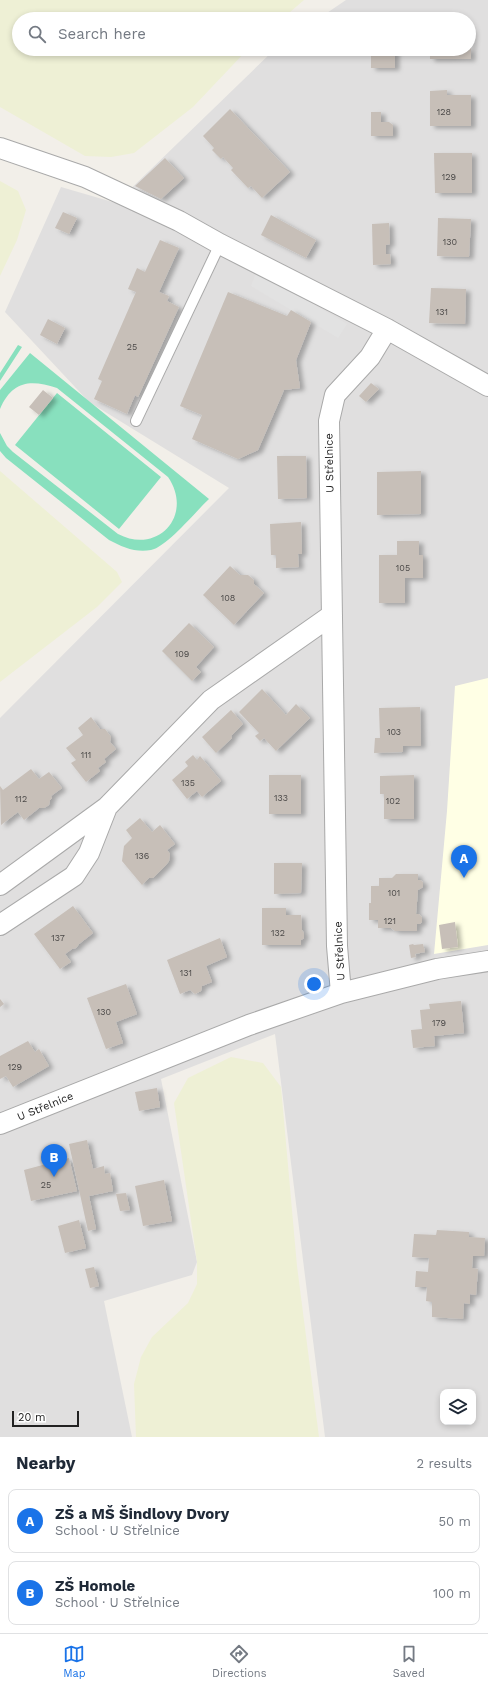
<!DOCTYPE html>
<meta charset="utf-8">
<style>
body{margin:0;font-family:"Work Sans",sans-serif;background:#f2f2f3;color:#1f2937}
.controls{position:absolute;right:12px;bottom:12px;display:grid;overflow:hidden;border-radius:8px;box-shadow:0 2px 6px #0003}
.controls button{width:36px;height:36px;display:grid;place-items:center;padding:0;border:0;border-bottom:1px solid #e0e1e3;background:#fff;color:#1f2937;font:20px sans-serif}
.scale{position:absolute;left:12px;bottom:10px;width:67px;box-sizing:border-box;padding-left:4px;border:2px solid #222;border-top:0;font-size:11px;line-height:14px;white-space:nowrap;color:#222;-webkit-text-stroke:3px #fff;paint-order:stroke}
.you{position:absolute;left:314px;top:984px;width:14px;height:14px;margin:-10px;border:3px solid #fff;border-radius:50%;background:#1a73e8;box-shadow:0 0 0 6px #1a73e833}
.badge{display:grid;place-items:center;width:26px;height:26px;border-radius:50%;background:#1a73e8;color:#fff;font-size:13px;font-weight:700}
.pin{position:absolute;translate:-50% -33px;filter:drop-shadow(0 1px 2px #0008)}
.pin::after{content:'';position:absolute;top:21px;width:14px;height:12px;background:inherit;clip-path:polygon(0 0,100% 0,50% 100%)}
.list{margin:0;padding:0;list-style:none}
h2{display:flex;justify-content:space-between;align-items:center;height:52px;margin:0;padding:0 16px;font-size:17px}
h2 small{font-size:13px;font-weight:400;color:#747a83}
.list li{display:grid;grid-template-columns:26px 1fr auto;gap:12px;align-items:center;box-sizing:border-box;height:64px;margin:0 8px 8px;padding:0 8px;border:1px solid #e0e1e3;border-radius:8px}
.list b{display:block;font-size:15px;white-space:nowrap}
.list p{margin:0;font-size:13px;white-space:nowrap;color:#747a83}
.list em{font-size:13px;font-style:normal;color:#747a83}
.icon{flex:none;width:22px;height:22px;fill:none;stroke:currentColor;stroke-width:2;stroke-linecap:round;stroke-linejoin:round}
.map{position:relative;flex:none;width:488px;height:1437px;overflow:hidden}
.search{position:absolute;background:#fff;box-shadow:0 2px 6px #0003;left:12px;right:12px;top:12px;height:44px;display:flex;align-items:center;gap:10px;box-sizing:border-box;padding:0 14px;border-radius:22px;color:#747a83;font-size:15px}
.sheet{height:196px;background:#fff}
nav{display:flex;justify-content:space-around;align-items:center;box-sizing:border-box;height:56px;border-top:1px solid #e0e1e3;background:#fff;font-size:11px;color:#747a83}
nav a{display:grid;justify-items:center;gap:2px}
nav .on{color:#1a73e8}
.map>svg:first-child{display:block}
.residential{fill:#e0dfdf;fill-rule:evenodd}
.education{fill:#ffffe5}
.farmland{fill:#eef0d5}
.pitch{fill:#88e0be}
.parking{fill:#e2e2e2}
.building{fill:#c7bfb8;filter:url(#shadow)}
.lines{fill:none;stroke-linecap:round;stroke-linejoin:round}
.service-casing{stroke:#a9a9a9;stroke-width:12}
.minor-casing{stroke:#a9a9a9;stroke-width:22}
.service{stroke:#fff;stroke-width:10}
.minor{stroke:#fff;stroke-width:20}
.labels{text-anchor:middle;stroke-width:3;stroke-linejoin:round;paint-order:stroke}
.number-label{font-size:9px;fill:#4b4948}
.street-label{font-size:11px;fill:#222;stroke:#fff}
</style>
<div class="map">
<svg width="488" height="1437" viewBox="0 0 488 1437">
<defs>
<filter id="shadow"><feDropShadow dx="4.5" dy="2.5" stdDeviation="2" flood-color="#0004"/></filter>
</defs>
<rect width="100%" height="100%" fill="#f2efe9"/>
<path class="residential" d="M346,0H488V1437H325L275,1034L161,1079L197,1262L192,1275L104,1301L132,1437H0V718L229,488L89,402L5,312L61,187L116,203L275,49H469V19H318ZM443,1392H473V1422H443Z"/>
<path class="education" d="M488,678V945L434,954L447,811L455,686Z"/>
<path class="farmland" d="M0,0H304L282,19H19V49H248L193,107L134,153L111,157L85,156L0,107Z
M0,181L18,191L26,210L17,240L0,276Z
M0,471L117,572L122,582L97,607L0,682Z
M231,1057L263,1063L281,1087L297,1266L319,1437H136L134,1384L141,1357L152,1337L188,1303L197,1284V1262L174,1103L188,1078Z"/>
<path class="pitch" d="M18,345L22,347L0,381V373Z
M30,353L209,499C196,511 167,547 151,550C136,553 122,547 109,540L6,458L0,451V433L7,446L13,452L118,534C158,555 194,515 168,477L57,388C30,379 12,381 0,409V390Z
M57,393L161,477L119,529L15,445Z"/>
<path class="parking" d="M257,271L347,324L338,338L251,286Z"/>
<path class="building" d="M469,29H471V59H430V49H469Z
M371,49H395V68H371Z
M447,90V95H471V126H430V91Z
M230,109L290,172L262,198L251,186L248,188L231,170L233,168L223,157L221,159L212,150L214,148L203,136Z
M371,112H381V122H389L393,125V136H371Z
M434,153H472V193H435Z
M165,158L184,178L161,199L135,186Z
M63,212L77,218L69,234L55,228Z
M271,215L316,240L306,258L261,235Z
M438,218L471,219L469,257L437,256Z
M389,223L390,244L386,245V254H390L391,264L373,265L372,224Z
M160,240L179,248L159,292L169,296L167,301L179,307L138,397L135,395L127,414L94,399L102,381L98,379L136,292L128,289L137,268L145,272Z
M431,288L466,289L465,324L429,323Z
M228,292L287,316L291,310L311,322L296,360L300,388L284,390L258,450L238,459L192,439L202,415L180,406Z
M48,319L65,328L57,344L40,335Z
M371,383L379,389L366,402L359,396Z
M43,390L53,398L39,415L29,407Z
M277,456H306L307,498L278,499Z
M421,471V514L377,515V472Z
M301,522L302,554H298L299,567L276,568V555H271L270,524Z
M397,541H419V555H423V578H405V603H379V555H397Z
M230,566L240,575H248L254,580V584L264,593L234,625L203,595Z
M189,623L214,647L196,667L201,672L192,681L162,651Z
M262,689L286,715L296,704L310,718L276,751L264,738L260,741L255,736L259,733L239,712Z
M420,707L421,746H403V752L374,753L375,738H380L379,708Z
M231,710L243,724L231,736L232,738L216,753L202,737Z
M91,717L100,729H105L111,737L110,742L116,749L104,759L106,762L98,768L100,771L86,782L71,763L76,760L66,748L83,735L78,728Z
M193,755L197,760L200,756L221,781L202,797L197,791L187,799L172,780L188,766L185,762Z
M31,769L39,779L49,772L62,788L51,796L52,798L50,800L49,805L44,808H39L24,820L18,812L1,825L0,786L3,790Z
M269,775H301V814H269Z
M414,775V819H384V794H380V776Z
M140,818L152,832L160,825L175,844L167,850L170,854L169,861L166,865L153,878H149L142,885L122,861L124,846L132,838L126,830Z
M274,863H302L301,893L274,894Z
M396,874H418V880H420L423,882V887L418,890L416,914H419L422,917V922L420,924H417V931H395L391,928H378V920H369V903H371V886H379V878H392Z
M73,906L93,933L79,944L76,948L72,949L65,954L71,962L60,969L34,934Z
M262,908H286V915H301L302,930L304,933V938L301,940V945H262Z
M455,922L458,947L442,949L439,925Z
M220,938L227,957L206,966L212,982L202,986L201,991L195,994L190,990L180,994L167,960Z
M413,944L414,945L423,944L425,952L415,954L416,957L411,958L409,945Z
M126,984L137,1014L116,1022L123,1043L106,1049L87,998Z
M0,999L4,1004L0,1007Z
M461,1001L464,1033L434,1036L435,1046L413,1048L411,1030L422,1029L420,1010L430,1009L429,1004Z
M28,1041L35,1052L39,1049L49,1066L13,1087L6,1076L0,1079V1056Z
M157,1088L160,1107L139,1111L135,1092Z
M87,1140L93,1169L104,1166L105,1174L110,1173L113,1191L89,1196L96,1229L88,1231L69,1144Z
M69,1158L77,1191L31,1201L24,1170Z
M164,1180L172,1221L143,1226L135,1186Z
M126,1193L130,1210L120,1211L116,1194Z
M79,1220L86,1248L65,1253L58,1226Z
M437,1230L469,1232V1237L485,1238L484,1256H473L472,1268L478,1269L476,1295L470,1294V1304L464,1303L463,1319L432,1317V1302L426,1301L427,1287H415L416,1271L428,1272L429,1258L412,1257L414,1234L436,1235Z
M94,1267L99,1286L90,1288L85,1269Z"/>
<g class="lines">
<defs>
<path id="service" d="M136,421L220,244"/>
<path id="minor" d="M0,148L85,177L179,221L220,244L387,329L488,386
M0,885L107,807L211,700L332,615
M0,925L74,876L89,853L107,807
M341,993L337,946L329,421L335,395L370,357L387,329
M0,1124L249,1025L341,993L437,969L488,961"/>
</defs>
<use href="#service" class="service-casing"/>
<use href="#minor" class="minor-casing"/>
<use href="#service" class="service"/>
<use href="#minor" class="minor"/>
</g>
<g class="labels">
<g class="number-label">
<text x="444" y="115">128</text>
<text x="449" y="180">129</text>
<text x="450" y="245">130</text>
<text x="442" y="315">131</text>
<text x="132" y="350">25</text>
<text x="403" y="571">105</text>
<text x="228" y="601">108</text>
<text x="182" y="657">109</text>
<text x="394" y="735">103</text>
<text x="86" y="758">111</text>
<text x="188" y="786">135</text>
<text x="281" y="801">133</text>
<text x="21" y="802">112</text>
<text x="393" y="804">102</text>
<text x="142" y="859">136</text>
<text x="394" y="896">101</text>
<text x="390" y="924">121</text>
<text x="278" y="936">132</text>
<text x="58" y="941">137</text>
<text x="186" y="976">131</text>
<text x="104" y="1015">130</text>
<text x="439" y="1026">179</text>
<text x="15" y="1070">129</text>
<text x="46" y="1188">25</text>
</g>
<g class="street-label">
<text transform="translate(329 463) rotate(-91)" y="4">U Střelnice</text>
<text transform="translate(339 951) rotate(-93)" y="4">U Střelnice</text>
<text transform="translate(45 1106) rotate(-22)" y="4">U Střelnice</text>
</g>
</g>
</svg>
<div class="controls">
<button><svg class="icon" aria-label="layers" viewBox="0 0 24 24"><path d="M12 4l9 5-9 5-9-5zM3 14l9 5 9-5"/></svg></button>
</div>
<div class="scale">20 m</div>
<div class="you"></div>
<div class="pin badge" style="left:464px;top:878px">A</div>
<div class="pin badge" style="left:54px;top:1177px">B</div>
<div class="search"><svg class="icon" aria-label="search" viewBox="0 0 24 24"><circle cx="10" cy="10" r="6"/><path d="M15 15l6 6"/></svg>Search here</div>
</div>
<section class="sheet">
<h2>Nearby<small>2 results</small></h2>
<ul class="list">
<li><span class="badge">A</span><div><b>ZŠ a MŠ Šindlovy Dvory</b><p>School · U Střelnice</p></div><em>50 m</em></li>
<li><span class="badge">B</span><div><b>ZŠ Homole</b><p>School · U Střelnice</p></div><em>100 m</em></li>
</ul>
</section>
<nav>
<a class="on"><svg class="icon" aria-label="map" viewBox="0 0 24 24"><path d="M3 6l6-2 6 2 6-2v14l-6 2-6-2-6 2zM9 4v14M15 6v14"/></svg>Map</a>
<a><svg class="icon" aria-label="directions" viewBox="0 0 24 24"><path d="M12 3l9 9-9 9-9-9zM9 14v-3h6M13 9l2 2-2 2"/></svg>Directions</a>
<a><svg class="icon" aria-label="saved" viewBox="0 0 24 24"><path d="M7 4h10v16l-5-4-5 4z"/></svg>Saved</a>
</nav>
